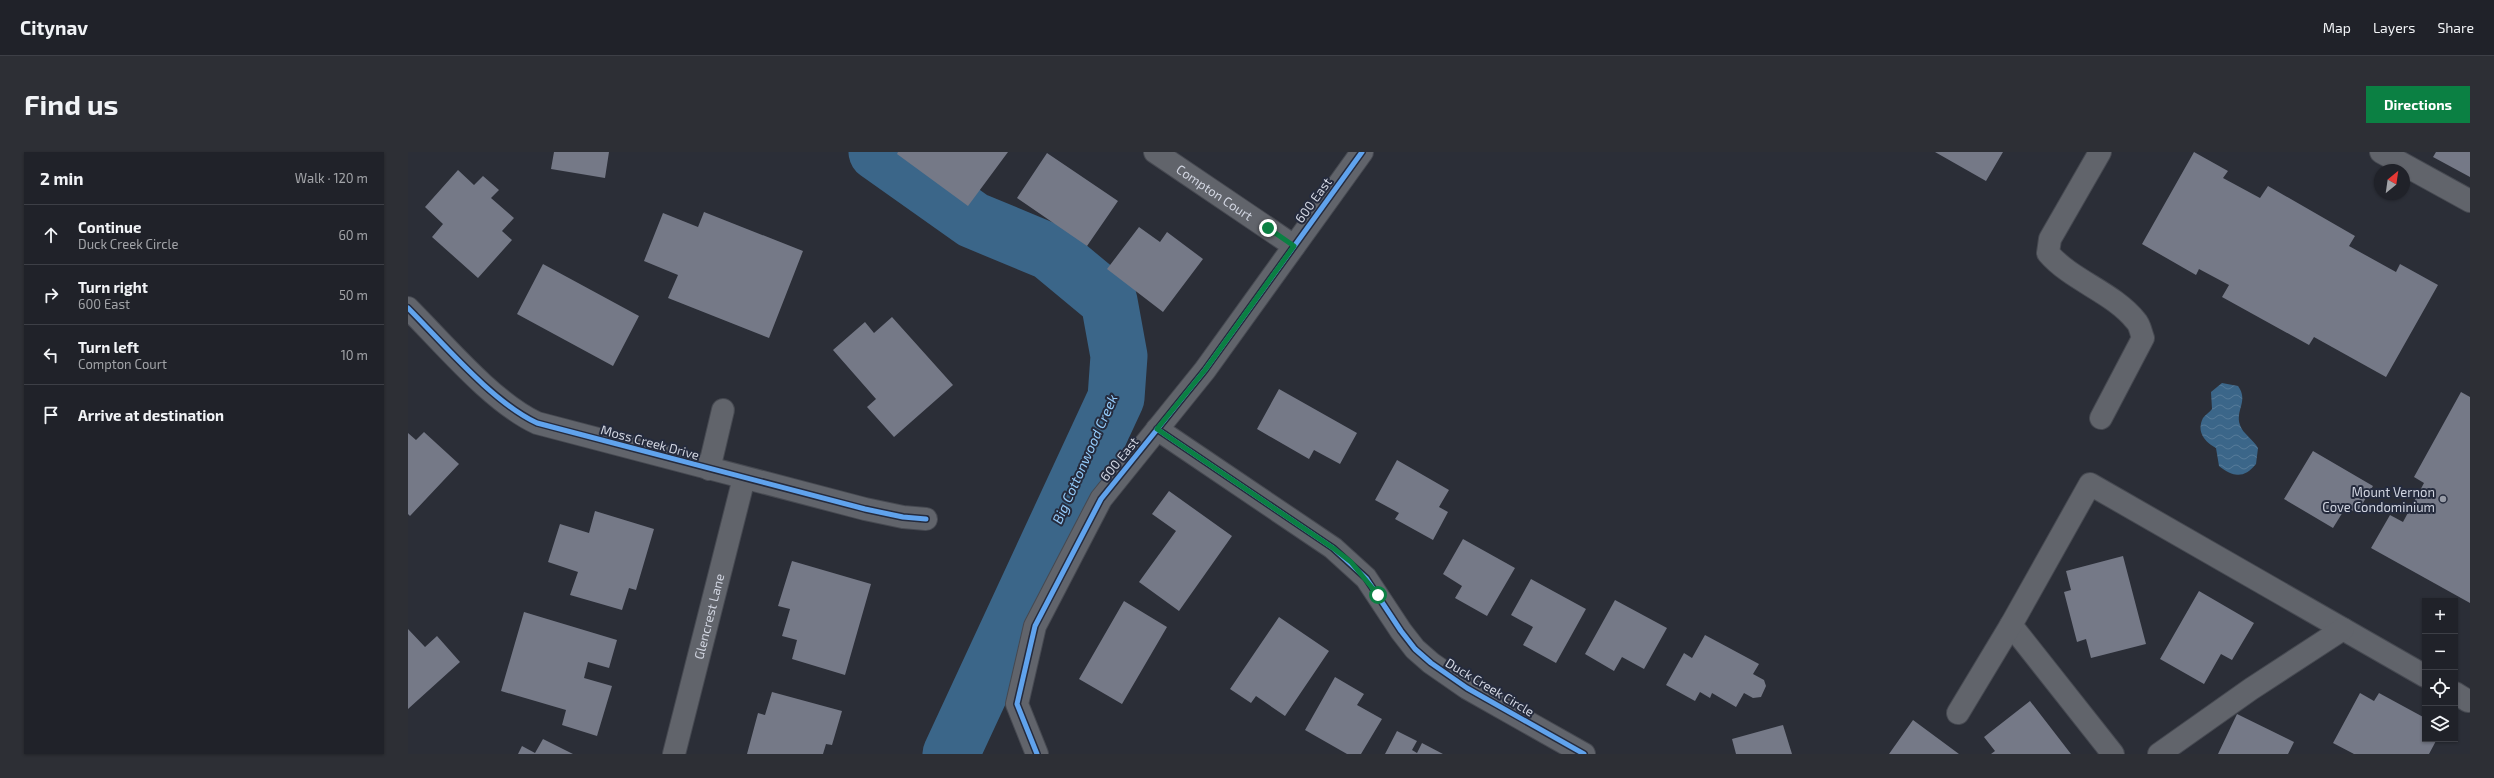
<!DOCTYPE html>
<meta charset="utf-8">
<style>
body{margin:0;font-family:"Exo 2",sans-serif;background:#2d2f35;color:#f1f3f6}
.controls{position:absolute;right:12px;bottom:12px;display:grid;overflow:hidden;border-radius:0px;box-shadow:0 1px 3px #0004}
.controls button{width:36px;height:36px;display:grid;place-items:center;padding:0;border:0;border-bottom:1px solid #3d3f46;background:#202229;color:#f1f3f6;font:20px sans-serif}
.compass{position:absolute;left:1966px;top:12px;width:36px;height:36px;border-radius:50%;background:#202229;box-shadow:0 1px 3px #0004;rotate:29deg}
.stop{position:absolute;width:12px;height:12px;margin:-9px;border:3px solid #0b8043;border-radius:50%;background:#fff}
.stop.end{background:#0b8043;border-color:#fff;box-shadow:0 1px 4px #0008}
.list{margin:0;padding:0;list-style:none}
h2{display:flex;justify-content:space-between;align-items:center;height:52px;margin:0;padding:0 16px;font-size:17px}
h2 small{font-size:13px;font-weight:400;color:#a2a4a8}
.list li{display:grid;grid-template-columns:26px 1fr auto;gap:12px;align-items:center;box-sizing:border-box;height:60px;padding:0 16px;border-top:1px solid #3d3f46}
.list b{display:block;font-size:15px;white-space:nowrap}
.list p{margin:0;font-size:13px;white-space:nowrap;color:#a2a4a8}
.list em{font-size:13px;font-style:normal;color:#a2a4a8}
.icon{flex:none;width:22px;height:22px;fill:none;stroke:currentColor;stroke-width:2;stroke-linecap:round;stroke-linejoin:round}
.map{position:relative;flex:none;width:2062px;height:602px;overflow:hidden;border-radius:0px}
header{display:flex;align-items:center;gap:24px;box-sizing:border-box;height:56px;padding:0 20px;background:#202229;border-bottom:1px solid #3d3f46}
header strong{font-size:19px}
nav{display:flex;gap:22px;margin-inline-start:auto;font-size:14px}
.intro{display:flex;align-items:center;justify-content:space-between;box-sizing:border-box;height:96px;padding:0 24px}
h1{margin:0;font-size:28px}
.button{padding:10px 18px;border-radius:0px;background:#0b8043;color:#fff;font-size:14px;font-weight:700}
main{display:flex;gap:24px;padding:0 24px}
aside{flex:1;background:#202229;border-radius:0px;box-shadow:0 1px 3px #0004}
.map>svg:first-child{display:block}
.water{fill:url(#water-waves)}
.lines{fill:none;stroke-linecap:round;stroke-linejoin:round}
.river{stroke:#3b6689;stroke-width:57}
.building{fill:#757987}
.minor-casing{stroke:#464951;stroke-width:24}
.minor{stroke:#61646b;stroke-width:22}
.cycleway-casing{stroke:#252b3d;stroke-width:8}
.cycleway{stroke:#60a3ed;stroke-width:5}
.route{stroke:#0b8043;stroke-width:5}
.poi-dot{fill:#979ba6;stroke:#252b3d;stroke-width:1.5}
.labels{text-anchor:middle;stroke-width:4;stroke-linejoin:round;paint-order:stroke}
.street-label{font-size:13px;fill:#d1d5e1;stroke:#252b3d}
.poi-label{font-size:13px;fill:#d1d5e1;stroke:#252b3d;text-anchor:end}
.water-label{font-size:14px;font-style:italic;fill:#94cbfa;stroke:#252b3d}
</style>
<header>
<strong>Citynav</strong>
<nav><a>Map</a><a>Layers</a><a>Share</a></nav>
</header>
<div class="intro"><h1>Find us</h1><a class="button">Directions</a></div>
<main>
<aside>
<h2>2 min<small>Walk · 120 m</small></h2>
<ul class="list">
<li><svg class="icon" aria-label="ahead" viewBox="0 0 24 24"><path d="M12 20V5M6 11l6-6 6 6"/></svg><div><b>Continue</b><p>Duck Creek Circle</p></div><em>60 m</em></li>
<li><svg class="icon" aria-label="right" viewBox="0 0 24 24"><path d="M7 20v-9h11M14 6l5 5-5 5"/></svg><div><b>Turn right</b><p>600 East</p></div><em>50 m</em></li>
<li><svg class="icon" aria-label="left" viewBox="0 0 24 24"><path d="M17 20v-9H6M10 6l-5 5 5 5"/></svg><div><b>Turn left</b><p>Compton Court</p></div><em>10 m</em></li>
<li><svg class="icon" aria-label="arrive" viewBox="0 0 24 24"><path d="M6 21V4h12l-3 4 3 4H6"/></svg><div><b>Arrive at destination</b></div></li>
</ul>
</aside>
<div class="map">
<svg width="2062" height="602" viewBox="0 0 2062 602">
<defs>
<pattern id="water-waves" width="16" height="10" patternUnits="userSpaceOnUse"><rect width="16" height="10" fill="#3b6689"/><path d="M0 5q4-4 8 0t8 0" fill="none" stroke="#567b99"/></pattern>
</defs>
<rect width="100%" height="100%" fill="#2b2e37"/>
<path class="water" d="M1814,231L1830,234C1841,249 1827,258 1832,273C1835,282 1845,287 1850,296L1848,312C1836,327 1825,325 1811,314L1808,296C1797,290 1788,280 1795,266C1797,263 1802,260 1804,257L1803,240Z"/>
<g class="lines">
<path class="river" d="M469,0L565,68L642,100L701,149L711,204L708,246L543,602"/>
</g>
<path class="building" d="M146,0H201L197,26L143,17Z
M490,0H600L560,54L489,2Z
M1527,0H1595L1578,29Z
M1786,0L1820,19L1815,26L1852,46L1860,34L1947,84L1941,94L1988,120L1992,112L2030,133L1978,225L1906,185L1901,193L1814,145L1821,133L1791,117L1788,123L1734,92Z
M2028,0H2062V25L2025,5Z
M639,1L710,49L679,94L609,46Z
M50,18L66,33L75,24L91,38L83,46L106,66L94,79L104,88L70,126L24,85L35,72L17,55Z
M296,60L395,99L361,186L260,146L270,123L236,109L255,61L290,75Z
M731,75L752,90L759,80L795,107L755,160L699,117Z
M135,112L231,164L205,214L109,162Z
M484,165L545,233L486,285L459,255L468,247L425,198L457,170L466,181Z
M871,237L949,281L932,312L906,298L901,307L849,277Z
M2053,240L2062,245V451L1963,396L1982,363L1995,370L2016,331L2006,325Z
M16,280L51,312L2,364L0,362V281L8,288Z
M1905,299L1965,334L1949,361L1938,355L1925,376L1876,347Z
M989,308L1041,338L1031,355L1040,360L1025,388L987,367L991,361L967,348Z
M761,339L824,384L771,459L731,430L768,379L744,362Z
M187,359L246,377L228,438L221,436L214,458L162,443L170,420L140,410L152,372L181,381Z
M1055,387L1107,416L1079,464L1047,446L1054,434L1035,422Z
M1715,404L1738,492L1683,506L1678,487L1669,490L1656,440L1663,438L1658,419Z
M384,409L463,432L437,523L384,507L389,488L374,484L382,457L370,454Z
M1123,427L1178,457L1148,511L1115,493L1125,475L1103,463Z
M1791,439L1846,471L1824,508L1813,502L1796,532L1752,507Z
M1207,448L1259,476L1236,517L1214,505L1206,519L1177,502Z
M716,449L759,475L714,552L671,527Z
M116,460L209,488L201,516L180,510L176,526L204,534L189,584L154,573L158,558L93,539Z
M871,465L921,499L877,564L848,544L843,551L822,537Z
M0,477L17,495L29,484L52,510L0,557Z
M1297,483L1351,512L1345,522L1356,528L1358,534L1353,545L1345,546L1336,541L1328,555L1304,541L1302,546L1292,540L1287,549L1258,533L1276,501L1284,506Z
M927,525L956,542L949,553L974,567L953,602H939L897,578Z
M364,540L434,559L424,593L418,592L415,602H339L350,561L357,563Z
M1952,541L1966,549L1971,541L2017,566V587H2029L2021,602H1946L1925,591Z
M1622,549L1663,602H1583L1587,599L1576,585Z
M1829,562L1886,590L1880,602H1810Z
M1505,568L1551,602H1481Z
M1375,573L1384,602H1328L1324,587Z
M989,579L1009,589L1004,598L1009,601L1014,591L1035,602H977Z
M135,587L165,602H110L114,594L127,601Z"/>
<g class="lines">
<defs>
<g id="minor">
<path id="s1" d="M747,0L886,94"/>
<path d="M1692,0L1642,87L1640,101C1664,129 1705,140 1728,169C1732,173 1733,181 1735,186L1693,266"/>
<path d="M1973,0L2062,49"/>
<path d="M0,156C36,192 84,250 129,271L457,357L495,365L518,367"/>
<path d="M749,277L925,396L958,426L993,479L1007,497L1023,511L1059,536L1176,602"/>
<path d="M301,317L315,258"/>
<path d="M1603,473L1705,602"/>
<path d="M2047,541L2060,549"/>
<path d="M1550,561L1603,473L1682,332L2017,524"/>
<path id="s2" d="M266,602L336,326"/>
<path d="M629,602L609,552L627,474L693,347L797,218L954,0"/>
<path d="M1751,602L1843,537L1935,477"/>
</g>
</defs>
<use href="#minor" class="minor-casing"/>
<use href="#minor" class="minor"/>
<defs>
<path id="cycleway" d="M0,156C36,192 84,250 129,271L457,357L495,365L518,367
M749,277L925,396L958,426L993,479L1007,497L1023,511L1059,536L1176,602
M629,602L609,552L627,474L693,347L797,218L954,0"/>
</defs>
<use href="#cycleway" class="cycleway-casing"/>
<use href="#cycleway" class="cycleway"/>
</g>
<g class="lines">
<path class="route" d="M860,76L886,94L797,218L749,277L925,396L943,410L970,443"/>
</g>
<circle class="poi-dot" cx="2035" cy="347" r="4"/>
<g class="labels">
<g class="street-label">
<text dy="5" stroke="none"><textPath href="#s1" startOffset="72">Compton Court</textPath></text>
<text transform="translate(905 48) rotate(-54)" y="5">600 East</text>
<text transform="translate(242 290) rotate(15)" y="5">Moss Creek Drive</text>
<text transform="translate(711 307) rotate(-51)" y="5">600 East</text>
<text dy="5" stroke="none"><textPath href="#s2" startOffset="142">Glencrest Lane</textPath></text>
<text transform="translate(1082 535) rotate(31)" y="5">Duck Creek Circle</text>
</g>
<g class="poi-label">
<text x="2027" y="345">Mount Vernon<tspan x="2027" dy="15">Cove Condominium</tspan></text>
</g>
<g class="water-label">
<text transform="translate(677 307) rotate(-66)" y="5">Big Cottonwood Creek</text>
</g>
</g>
</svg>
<div class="controls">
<button>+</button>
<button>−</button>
<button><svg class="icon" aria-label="locate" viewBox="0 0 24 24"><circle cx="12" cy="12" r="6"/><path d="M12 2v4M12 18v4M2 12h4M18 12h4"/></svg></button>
<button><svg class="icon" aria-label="layers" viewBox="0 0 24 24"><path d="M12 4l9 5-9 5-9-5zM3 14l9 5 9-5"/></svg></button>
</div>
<svg class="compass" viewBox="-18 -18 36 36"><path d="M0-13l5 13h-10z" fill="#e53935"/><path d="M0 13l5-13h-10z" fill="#a2a4a8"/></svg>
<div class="stop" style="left:970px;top:443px"></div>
<div class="stop end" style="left:860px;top:76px"></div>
</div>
</main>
